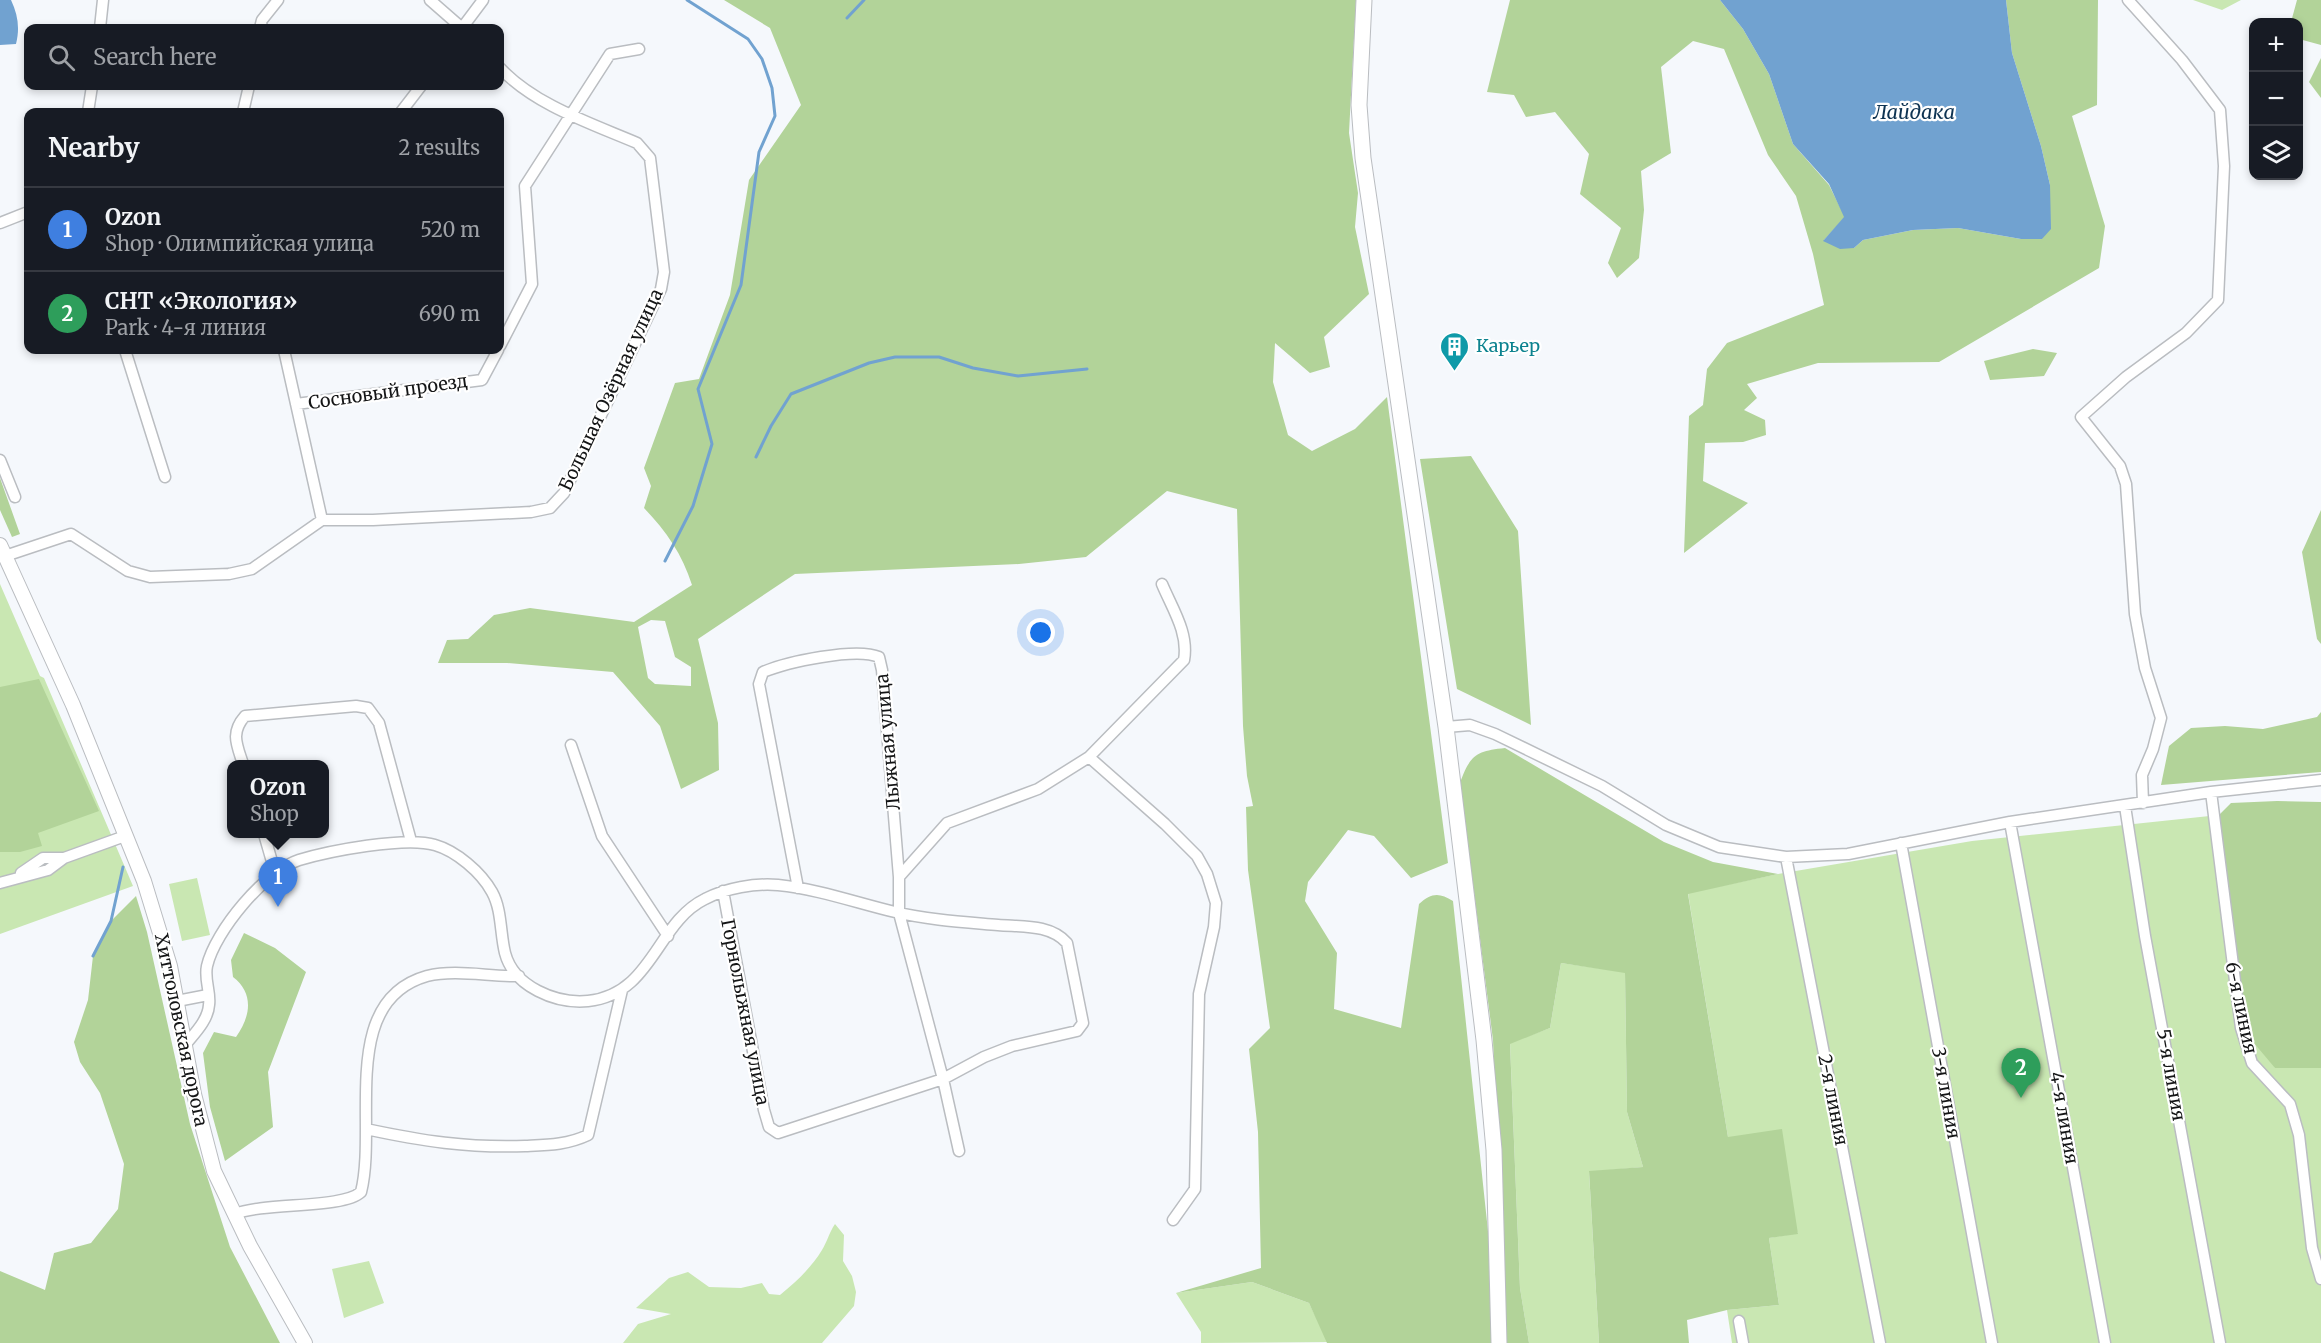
<!DOCTYPE html>
<meta charset="utf-8">
<style>
body{margin:0;font-family:Merriweather,serif;background:#242831;color:#f1f3f6}
.controls{position:absolute;right:18px;top:18px;display:grid;overflow:hidden;border-radius:12px;box-shadow:0 3px 9px #0003}
.controls button{width:54px;height:54px;display:grid;place-items:center;padding:0;border:0;border-bottom:2px solid #363941;background:#171b24;color:#f1f3f6;font:30px sans-serif}
.you{position:absolute;left:1041px;top:633px;width:21px;height:21px;margin:-15px;border:4px solid #fff;border-radius:50%;background:#1a73e8;box-shadow:0 0 0 9px #1a73e833}
.badge{display:grid;place-items:center;width:39px;height:39px;border-radius:50%;background:#b45309;color:#fff;font-size:20px;font-weight:700}
.pin{position:absolute;translate:-50% -50px;filter:drop-shadow(0 2px 3px #0008)}
.pin::after{content:'';position:absolute;top:32px;width:21px;height:18px;background:inherit;clip-path:polygon(0 0,100% 0,50% 100%)}
.popup{position:absolute;left:227px;top:760px;width:102px;height:78px;box-sizing:border-box;display:grid;place-content:center;border-radius:12px;background:#171b24;filter:drop-shadow(0 2px 4px #0005);font-size:20px;white-space:nowrap;color:#9ea1a6}
.popup b{font-size:22px;color:#f1f3f6}
.popup::after{content:'';position:absolute;left:50%;top:100%;margin-left:-12px;border:12px solid transparent;border-top-color:#171b24}
.list{margin:0;padding:0;list-style:none}
h2{display:flex;justify-content:space-between;align-items:center;height:78px;margin:0;padding:0 24px;font-size:26px}
h2 small{font-size:20px;font-weight:400;color:#9ea1a6}
.list li{display:grid;grid-template-columns:39px 1fr auto;gap:18px;align-items:center;box-sizing:border-box;height:84px;padding:0 24px;border-top:2px solid #363941}
.list b{display:block;font-size:22px;white-space:nowrap}
.list p{margin:0;font-size:20px;white-space:nowrap;color:#9ea1a6}
.list em{font-size:20px;font-style:normal;color:#9ea1a6}
.icon{flex:none;width:33px;height:33px;fill:none;stroke:currentColor;stroke-width:2;stroke-linecap:round;stroke-linejoin:round}
.map{position:relative;flex:none;width:2321px;height:1343px;overflow:hidden}
.search{position:absolute;background:#171b24;box-shadow:0 3px 9px #0003;left:24px;top:24px;width:480px;height:66px;display:flex;align-items:center;gap:15px;box-sizing:border-box;padding:0 21px;border-radius:12px;color:#9ea1a6;font-size:22px}
.panel{position:absolute;background:#171b24;box-shadow:0 3px 9px #0003;left:24px;top:108px;width:480px;height:246px;border-radius:12px}
.map>svg:first-child{display:block}
.green{fill:#c9e7b2}
.forest{fill:#b2d399;fill-rule:evenodd}
.water{fill:#71a2d0}
.lines{fill:none;stroke-linecap:round;stroke-linejoin:round}
.stream{stroke:#71a2d0;stroke-width:3}
.minor-casing{stroke:#babdc1;stroke-width:13}
.tertiary-casing{stroke:#babdc1;stroke-width:16}
.secondary-casing{stroke:#babdc1;stroke-width:17}
.minor{stroke:#fff;stroke-width:10}
.tertiary{stroke:#fff;stroke-width:14}
.secondary{stroke:#fff;stroke-width:15}
.labels{text-anchor:middle;stroke-width:4.5;stroke-linejoin:round;paint-order:stroke}
.culture-label{font-size:18px;fill:#0d838f;stroke:#fff;text-anchor:start}
.street-label{font-size:18px;fill:#141516;stroke:#fff}
.water-label{font-size:20px;font-style:italic;fill:#0e3352;stroke:#fff}
</style>
<div class="map">
<svg width="2321" height="1343" viewBox="0 0 2321 1343">
<rect width="100%" height="100%" fill="#f5f8fc"/>
<path class="green" d="M2193,0H2241L2222,10Z
M0,584L40,676L44,678L133,886L0,934Z
M2219,815L2275,1068H2321V1343H1732L1727,1310L1779,1305L1769,1238L1798,1233L1728,1137L1688,893L1778,874L1972,841Z
M197,878L210,935L182,941L169,884Z
M1561,963L1625,972L1627,1112L1643,1167L1589,1172L1599,1343H1529L1520,1288L1510,1043L1550,1028Z
M835,1224L844,1235L843,1261L852,1276L856,1292L854,1306L822,1343H623L638,1324L671,1314L636,1308L669,1278L688,1272L709,1287L741,1288L762,1283L769,1294L780,1295C796,1282 811,1268 822,1250C827,1242 829,1233 835,1224Z
M369,1261L384,1303L344,1318L332,1269Z
M1252,1282L1309,1303L1328,1342L1201,1343V1332L1176,1293Z"/>
<path class="forest" d="M724,0H1356L1349,133L1358,193L1355,227L1369,294L1324,337L1330,367L1310,373L1275,343L1273,382L1288,435L1312,451L1355,429L1387,397L1448,863L1411,878L1374,836L1348,830L1308,882L1305,901L1337,953L1334,1009L1401,1028L1419,904C1431,893 1439,892 1453,901L1492,1269L1493,1343H1327L1309,1303L1252,1282L1176,1293L1261,1268L1258,1132L1249,1049L1270,1028L1248,870L1246,807L1253,806L1247,776L1243,726L1237,509L1167,491L1086,557L1019,564L795,574L698,639L718,723L719,770L681,789L660,726L613,672L507,663H438L447,640L468,639L494,615L530,608L634,622L692,585C682,554 667,532 644,508L651,486L644,468L675,383L699,379L730,295L749,180L801,105L770,28ZM651,620L665,621L675,657L691,667V686L655,684L648,678L638,627Z
M1510,0H1720L1743,29L1769,74L1793,144L1829,185L1845,217L1824,240L1854,248L1863,240L1913,230L1958,228L2021,239H2042L2050,185L2041,146L2012,53L2006,0H2098L2097,105L2072,116L2105,226L2099,268L1939,362L1818,363L1747,384L1757,398L1744,410L1765,420L1766,435L1743,442L1705,443L1703,481L1748,503L1684,553L1689,416L1703,405L1707,369L1727,343L1824,305L1813,254L1796,196L1768,155L1724,49L1693,41L1661,67L1671,153L1641,171L1644,210L1639,258L1617,278L1608,263L1621,228L1580,194L1589,154L1555,112L1526,117L1514,95L1487,92Z
M2297,0H2321V45L2299,39L2298,22H2291Z
M2321,58V98L2309,82Z
M2033,349L2057,353L2044,376L1990,380L1984,361Z
M1471,456L1518,531L1531,725L1457,689L1420,459Z
M0,478L20,534L12,537L0,510Z
M2321,510V644L2317,639L2302,552Z
M39,679L99,811L38,833L42,846L20,852H0V687Z
M2321,712V772L2161,785L2169,746L2191,728L2225,726L2263,729L2317,717Z
M1505,748L1664,842L1713,862L1778,874L1688,894L1728,1137L1782,1129L1798,1234L1769,1238L1779,1305L1727,1310L1687,1320L1689,1343H1599L1589,1171L1643,1167L1627,1112L1625,973L1561,963L1550,1028L1510,1044L1520,1288L1529,1343H1505L1493,1040L1460,783C1470,755 1476,751 1505,748Z
M2277,801L2321,802V1068H2275L2243,1030L2219,815L2231,803Z
M136,896L147,932L190,1124L230,1247L280,1343H0V1271L45,1290L54,1253L91,1243L118,1209L124,1164L100,1093L80,1062L74,1042L88,1000L93,956L111,921Z
M244,933L275,948L306,972L268,1072L273,1127L225,1161L210,1107L203,1053L214,1032L236,1037C251,1016 254,993 233,977L231,960Z"/>
<path class="water" d="M0,0H11C18,15 20,28 16,44L0,45Z
M1720,0H2006L2012,53L2041,146L2050,185L2051,229L2042,239H2021L1958,228L1913,230L1863,240L1854,248L1840,249L1823,241L1844,217L1829,184L1793,144L1769,74L1743,29Z"/>
<g class="lines">
<path class="stream" d="M847,18L864,0
M756,457L771,426L791,394L869,363L895,357H939L973,368L1018,376L1087,369
M665,561L693,506L712,444L698,389L741,285L759,152L775,116L772,88L762,59L748,39L687,0
M93,956L111,921L123,867"/>
<defs>
<path id="minor" d="M430,0L462,28
M2128,0L2182,60L2220,110L2224,166L2218,300L2186,333L2126,377L2081,417L2120,466L2126,484L2135,614L2145,668L2161,718L2153,749L2142,775L2143,803
M100,28L103,0
M260,28L262,20L278,0
M462,28L483,0
M88,112L92,86
M243,112L249,86
M401,112L421,86
M0,223L28,212
M500,346L532,284L525,186L610,54L639,49
M125,350L165,477
M284,350L322,520
M296,404L482,380L498,350
M0,460L15,497
M5,556L71,534L128,571L150,577L229,574L252,569L322,520H373L531,512L550,508L564,493L661,289L664,272L650,158L637,143C590,123 535,105 500,68
M1446,727L1470,725L1495,734L1602,786L1666,825L1719,847L1786,857L1848,854L2010,822L2211,792L2321,780
M571,745L602,836L668,936
M1089,757L1165,824L1197,856L1207,874L1216,903L1214,927L1199,994L1195,1189L1173,1220
M243,764C237,745 230,733 245,716L356,706L368,708L379,723L411,841
M2211,792L2241,1028L2252,1063L2290,1104L2299,1135L2312,1248L2321,1279
M2125,806L2145,936L2220,1343
M2010,822L2105,1343
M264,834L275,872
M1901,843L1992,1343
M1786,857L1880,1343
M21,873L43,858H64
M899,877L947,823L1038,789L1089,757L1184,660C1189,633 1172,608 1162,584
M0,883L48,870L64,858L125,836
M798,888L759,684L763,672C787,662 856,647 879,657L882,670L899,877V913L943,1079L959,1151
M177,1001L208,995
M186,1044C195,1033 208,1020 209,1005C211,992 204,980 207,966C215,931 265,871 299,860C329,851 406,836 435,845C456,851 481,872 492,892C502,910 500,933 505,953C514,987 556,1004 588,1001C653,994 656,923 705,899C726,888 755,883 778,885C818,889 857,903 895,912C929,920 964,922 998,925C1022,927 1050,924 1067,943L1083,1023L1077,1031L1012,1046L984,1057L943,1079L778,1133L769,1127L764,1110L723,891
M366,1129C422,1141 467,1148 525,1146C547,1145 567,1145 588,1135L622,990
M235,1214C264,1202 343,1209 361,1192C378,1125 338,1001 427,976C456,969 490,977 519,976
M1739,1321L1743,1343"/>
<path id="tertiary" d="M0,545L73,705L144,881L170,966L194,1094L214,1171L250,1246L305,1343"/>
<path id="secondary" d="M1364,0L1359,105L1363,158L1446,727L1484,1040L1494,1150L1499,1343"/>
</defs>
<use href="#minor" class="minor-casing"/>
<use href="#tertiary" class="tertiary-casing"/>
<use href="#secondary" class="secondary-casing"/>
<use href="#minor" class="minor"/>
<use href="#tertiary" class="tertiary"/>
<use href="#secondary" class="secondary"/>
</g>
<defs>
<symbol id="building-pin" viewBox="-11 -11 22 30"><path d="M0 17L-7.5 6A9.5 9.5 0 1 1 7.5 6Z" fill="#0f9aa8" stroke="#fff"/><path d="M-4-6H4V6H1V3H-1V6H-4ZM-2.5-4.3h1.7v1.8h-1.7ZM.8-4.3h1.7v1.8H.8ZM-2.5-1h1.7V.8h-1.7ZM.8-1h1.7V.8H.8Z" fill="#fff"/></symbol>
</defs>
<g fill-rule="evenodd">
<use href="#building-pin" x="1438" y="330" width="33" height="45"/>
</g>
<g class="labels">
<g class="culture-label">
<text x="1476" y="352">Карьер</text>
</g>
<g class="street-label">
<text transform="translate(611 390) rotate(-65)" y="6">Большая Озёрная улица</text>
<text transform="translate(388 392) rotate(-8)" y="6">Сосновый проезд</text>
<text transform="translate(888 742) rotate(-95)" y="6">Лыжная улица</text>
<text transform="translate(2241 1008) rotate(78)" y="6">6-я линия</text>
<text transform="translate(745 1012) rotate(79)" y="6">Горнолыжная улица</text>
<text transform="translate(181 1030) rotate(78)" y="6">Хиттоловская дорога</text>
<text transform="translate(2171 1075) rotate(80)" y="6">5-я линия</text>
<text transform="translate(1946 1093) rotate(80)" y="6">3-я линия</text>
<text transform="translate(1833 1100) rotate(79)" y="6">2-я линия</text>
<text transform="translate(2064 1118) rotate(80)" y="6">4-я линия</text>
</g>
<g class="water-label">
<text x="1914" y="119">Лайдака</text>
</g>
</g>
</svg>
<div class="controls">
<button>+</button>
<button>−</button>
<button><svg class="icon" aria-label="layers" viewBox="0 0 24 24"><path d="M12 4l9 5-9 5-9-5zM3 14l9 5 9-5"/></svg></button>
</div>
<div class="you"></div>
<div class="pin badge" style="left:278px;top:907px;background:#3f7fe0">1</div>
<div class="popup"><b>Ozon</b>Shop</div>
<div class="pin badge" style="left:2021px;top:1098px;background:#2e9e5b">2</div>
<div class="search"><svg class="icon" aria-label="search" viewBox="0 0 24 24"><circle cx="10" cy="10" r="6"/><path d="M15 15l6 6"/></svg>Search here</div>
<section class="panel">
<h2>Nearby<small>2 results</small></h2>
<ul class="list">
<li><span class="badge" style="background:#3f7fe0">1</span><div><b>Ozon</b><p>Shop · Олимпийская улица</p></div><em>520 m</em></li>
<li><span class="badge" style="background:#2e9e5b">2</span><div><b>СНТ «Экология»</b><p>Park · 4-я линия</p></div><em>690 m</em></li>
</ul>
</section>
</div>
